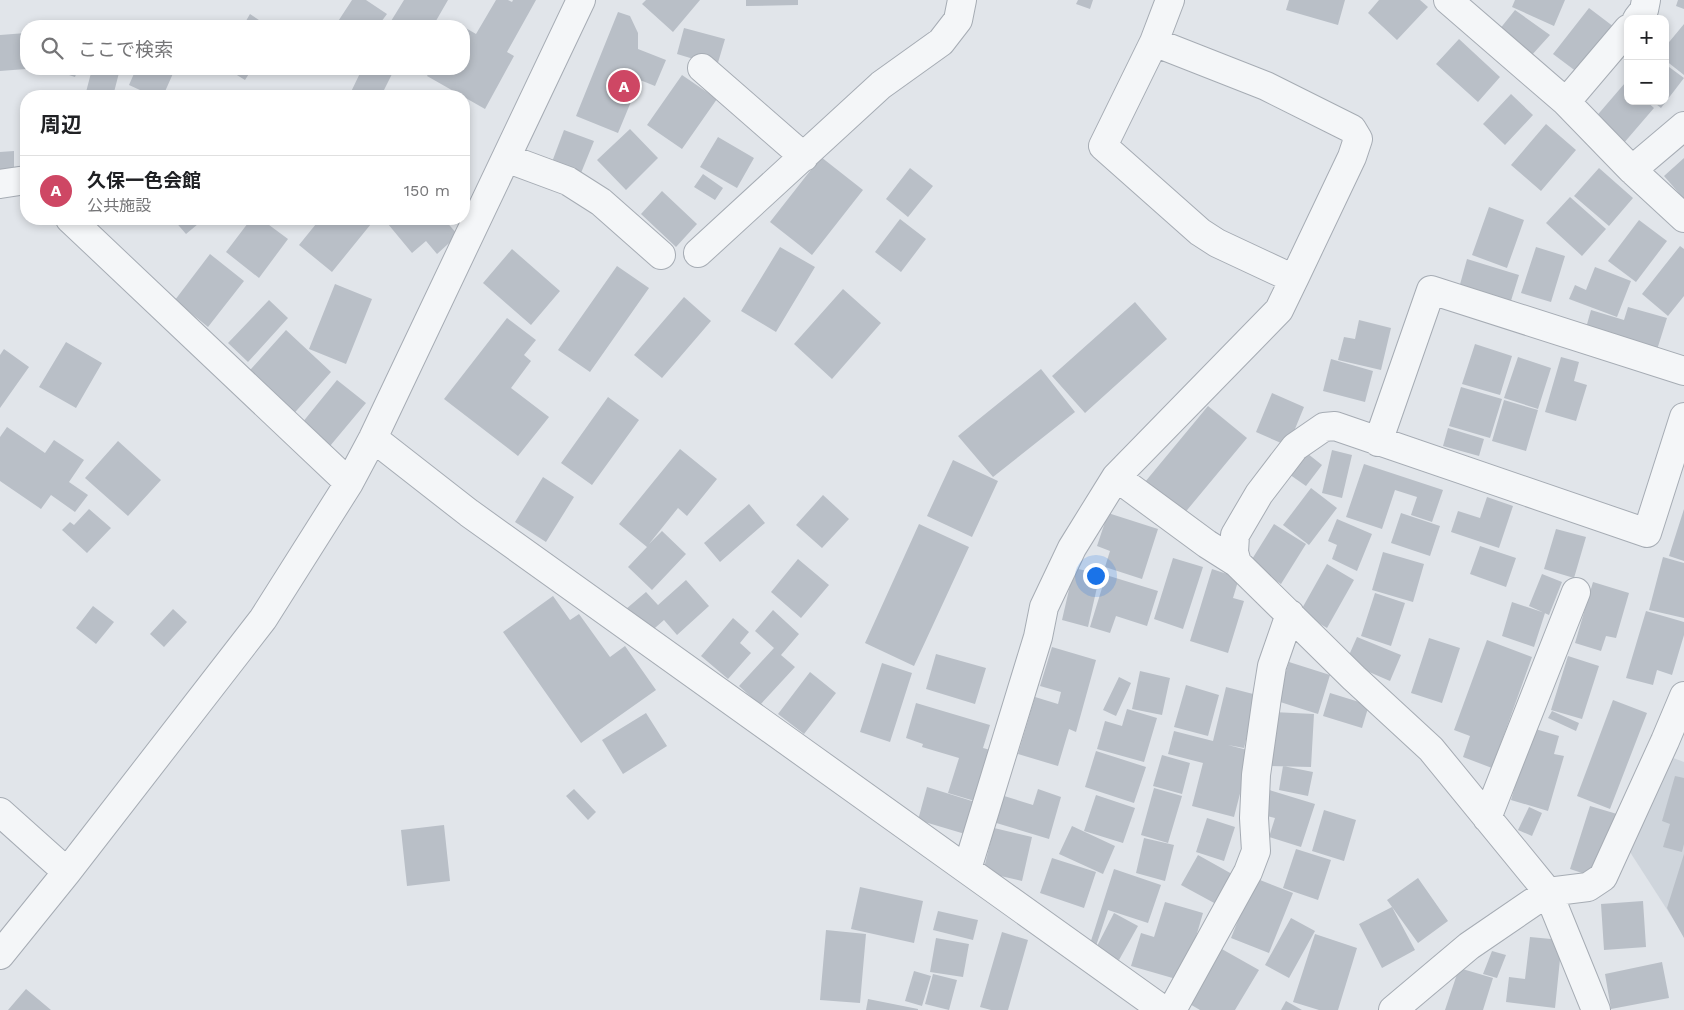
<!DOCTYPE html>
<html lang="ja">
<meta charset="utf-8">
<style>
body{margin:0;font-family:"Work Sans","Noto Sans JP",sans-serif;background:#f6f6f6;color:#202124}
.controls{position:absolute;right:15px;top:15px;display:grid;overflow:hidden;border-radius:10px;box-shadow:0 2px 8px #0003}
.controls button{width:45px;height:45px;display:grid;place-items:center;padding:0;border:0;border-bottom:1px solid #e0e0e0;background:#fff;color:#202124;font:25px sans-serif}
.you{position:absolute;left:1095px;top:575px;width:18px;height:18px;margin:-12px;border:4px solid #fff;border-radius:50%;background:#1a73e8;box-shadow:0 0 0 8px #1a73e833}
.badge{display:grid;place-items:center;width:32px;height:32px;border-radius:50%;background:#ce4764;color:#fff;font-size:16px;font-weight:700}
.pin{position:absolute;translate:-50% -50%;border:2px solid #fff;box-shadow:0 1px 5px #0006}
.list{margin:0;padding:0;list-style:none}
h2{display:flex;justify-content:space-between;align-items:center;height:65px;margin:0;padding:0 20px;font-size:21px}
h2 small{font-size:16px;font-weight:400;color:#757577}
.list li{display:grid;grid-template-columns:32px 1fr auto;gap:15px;align-items:center;box-sizing:border-box;height:70px;padding:0 20px;border-top:1px solid #e0e0e0}
.list b{display:block;font-size:19px;white-space:nowrap}
.list p{margin:0;font-size:16px;white-space:nowrap;color:#757577}
.list em{font-size:16px;font-style:normal;color:#757577}
.icon{flex:none;width:28px;height:28px;fill:none;stroke:currentColor;stroke-width:2;stroke-linecap:round;stroke-linejoin:round}
.map{position:relative;flex:none;width:1684px;height:1010px;overflow:hidden}
.search{position:absolute;background:#fff;box-shadow:0 2px 8px #0003;left:20px;top:20px;width:450px;height:55px;display:flex;align-items:center;gap:12px;box-sizing:border-box;padding:0 18px;border-radius:20px;color:#757577;font-size:19px}
.panel{position:absolute;background:#fff;box-shadow:0 2px 8px #0003;left:20px;top:90px;width:450px;height:135px;border-radius:20px}
.map>svg:first-child{display:block}
.built{fill:#cfd5dc}
.building{fill:#b9bfc7}
.lines{fill:none;stroke-linecap:round;stroke-linejoin:round}
.street-casing{stroke:#a6acb4;stroke-width:30}
.street{stroke:#f4f6f8;stroke-width:28}
</style>
<div class="map">
<svg width="1684" height="1010" viewBox="0 0 1684 1010">
<rect width="100%" height="100%" fill="#e1e5ea"/>
<path class="built" d="M1668,756L1684,762V936L1630,852Z"/>
<path class="building" d="M352,0H366L387,14L378,26H335Z
M404,0H448L433,26H388Z
M496,0H508L512,2L513,0H536L507,52L514,56L485,109L427,76L431,69H464V27L476,34Z
M646,0H700L673,32L642,4Z
M746,0H798V5L746,6Z
M1078,0H1093L1090,9L1076,4Z
M1289,0H1345L1338,25L1286,10Z
M1379,0H1420L1428,7L1397,40L1368,13Z
M1515,0H1565L1554,26L1512,7Z
M1678,0H1684V9L1676,6Z
M1589,8L1618,30L1581,75L1553,54Z
M1515,10L1550,35L1531,56L1499,30Z
M618,12L630,16L638,33V49L666,60L655,86L640,80L618,133L576,116Z
M250,14L268,26H243Z
M1684,24V75L1665,60V47Z
M684,28L725,39L717,66L677,54Z
M26,33V69L0,71V35Z
M1459,39L1500,77L1478,102L1436,64Z
M1665,64L1684,78L1661,108L1652,101H1665Z
M51,69H78L75,77Z
M92,69H120L113,96H85Z
M136,69H175L163,96H153L129,85Z
M227,69H252L245,80Z
M362,69H386L393,72L381,96H349Z
M682,75L717,99L682,149L647,125Z
M1625,83L1628,86V101H1646L1654,108L1623,144L1594,119Z
M1511,94L1533,115L1505,145L1483,124Z
M464,120L470,124L464,134Z
M1546,124L1576,150L1541,191L1511,165Z
M630,129L658,158L626,190L597,160Z
M564,130L594,141L581,173L552,162Z
M718,137L754,158L737,188L700,167Z
M14,151V179H0V152Z
M821,157L863,190L812,255L770,222Z
M1684,158V199L1664,176Z
M910,168L933,186L908,217L886,199Z
M1599,168L1633,198L1609,226L1574,196Z
M703,174L723,188L715,200L694,187Z
M662,191L697,224L676,247L641,214Z
M1570,197L1606,229L1582,256L1546,223Z
M1489,207L1524,220L1507,268L1472,255Z
M173,219H204L186,234Z
M251,219H261L288,239L259,278L226,252Z
M320,219H375L332,272L299,245Z
M394,219H444L458,235L437,254L426,241L412,253L388,224Z
M900,219L926,239L901,272L875,252Z
M1639,220L1667,241L1636,282L1608,261Z
M1680,246L1684,249V296L1668,316L1642,294Z
M780,247L815,267L776,332L741,311Z
M1536,247L1565,256L1551,302L1521,293Z
M512,249L560,291L531,325L483,283Z
M210,254L244,281L208,327L175,300Z
M1467,259L1519,275L1510,304L1459,288Z
M617,266L649,288L590,372L558,350Z
M1595,267L1631,281L1617,317L1569,299L1575,285L1586,290Z
M335,284L372,299L346,364L309,349Z
M843,289L881,323L832,379L794,344Z
M684,297L711,321L662,378L634,355Z
M269,300L288,318L248,362L228,343Z
M1135,302L1167,339L1085,413L1052,376Z
M1628,307L1667,318L1655,356L1584,335L1591,310L1624,320Z
M507,318L536,340L524,355L531,361L511,388L549,417L518,456L444,399Z
M1359,320L1391,328L1381,370L1338,360L1344,337L1355,339Z
M286,330L331,372L289,419L243,378Z
M66,342L102,363L76,408L39,387Z
M1475,344L1512,356L1500,395L1462,384Z
M4,349L29,367L0,408V355Z
M1518,357L1551,368L1538,409L1504,398Z
M1561,357L1579,362L1574,381L1587,385L1576,421L1545,412Z
M1331,359L1373,371L1365,402L1323,391Z
M1041,369L1075,412L993,477L958,436Z
M337,380L366,403L330,446L302,423Z
M1461,387L1502,399L1490,438L1449,426Z
M1272,393L1304,407L1288,446L1256,432Z
M608,397L639,420L592,485L561,463Z
M1504,400L1538,410L1526,451L1492,441Z
M1208,406L1247,438L1183,515L1145,482Z
M7,427L45,453L54,440L84,460L69,482L88,495L75,512L51,495L41,509L0,481V437Z
M1448,428L1484,439L1479,456L1443,446Z
M118,441L161,480L128,516L85,478Z
M680,449L717,479L687,516L678,508L649,544L662,531L686,554L652,590L628,567L647,547L619,524Z
M1303,450L1322,465L1306,486L1286,472Z
M1332,450L1352,455L1342,498L1322,493Z
M953,460L998,481L972,537L927,516Z
M1364,464L1443,490L1432,522L1411,515L1417,497L1395,490L1382,529L1346,517Z
M543,477L574,497L546,542L515,522Z
M1311,488L1337,508L1309,545L1283,525Z
M823,495L849,519L822,548L796,525Z
M1487,497L1513,506L1499,548L1451,532L1458,511L1480,518Z
M749,504L765,523L720,562L704,543Z
M89,509L111,528L87,553L62,530L70,522L74,525Z
M1684,509V561L1669,556Z
M1108,513L1158,529L1142,579L1105,567L1110,551L1097,546Z
M1401,513L1440,526L1430,556L1391,543Z
M1337,519L1372,534L1357,571L1332,559L1337,545L1328,541Z
M919,524L969,547L914,666L865,643Z
M1274,524L1306,544L1281,584L1249,564Z
M1556,529L1586,537L1574,578L1544,569Z
M1480,546L1516,558L1506,587L1470,574Z
M1383,552L1424,564L1413,602L1372,590Z
M1663,557L1684,563V618L1649,610Z
M1173,558L1203,567L1183,629L1154,619Z
M798,559L829,585L801,618L771,592Z
M1327,564L1354,580L1327,628L1300,612Z
M1074,568L1100,574L1088,627L1062,620Z
M1212,569L1239,578L1233,598L1244,601L1228,653L1190,641Z
M1542,574L1562,582L1549,615L1529,606Z
M1106,575L1158,591L1147,626L1116,616L1110,633L1090,627Z
M686,580L709,606L677,635L664,620L648,634L626,609L646,592L658,605Z
M1593,582L1629,593L1616,638L1606,636L1601,651L1575,643Z
M1375,593L1405,603L1391,646L1361,636Z
M553,596L570,620L579,614L610,657L625,646L656,690L581,743L503,632Z
M1512,602L1545,613L1534,647L1502,636Z
M93,606L114,622L96,644L76,628Z
M173,609L187,622L164,647L150,634Z
M773,610L799,634L781,655L795,667L760,705L739,686L774,648L755,631Z
M1646,611L1684,622V635L1672,675L1657,670L1653,685L1626,678Z
M733,618L749,632L740,643L751,653L728,679L701,656Z
M1357,637L1401,655L1390,681L1346,662Z
M1429,638L1460,648L1442,703L1411,693Z
M1487,640L1532,657L1492,768L1463,757L1470,736L1454,730Z
M1052,647L1096,660L1076,732L1069,729L1058,766L1018,754L1035,697L1058,704L1061,692L1040,686Z
M936,654L986,668L975,704L926,689Z
M1568,656L1599,666L1582,719L1551,710Z
M1289,662L1330,675L1318,714L1277,701Z
M882,663L912,673L890,742L860,732Z
M1140,671L1170,678L1162,715L1132,709Z
M810,672L836,693L804,734L778,714Z
M1119,677L1131,683L1116,716L1103,710Z
M1186,685L1219,695L1208,736L1174,727Z
M1226,687L1257,695L1244,748L1228,745L1251,751L1234,817L1192,806L1203,763L1168,754L1174,731L1213,741Z
M1330,693L1369,705L1362,728L1323,716Z
M1613,700L1647,713L1610,809L1577,796Z
M916,703L990,725L983,748L994,751L978,802L948,793L959,758L922,747L923,744L906,738Z
M1127,709L1157,718L1144,762L1097,749L1105,721L1122,726Z
M1552,711L1579,723L1576,731L1548,718Z
M1273,712L1314,714L1311,767L1270,766Z
M646,713L667,746L623,774L602,740Z
M1532,728L1559,736L1554,754L1564,756L1548,811L1511,800Z
M1096,751L1146,767L1134,803L1085,787Z
M1162,755L1190,763L1182,794L1153,786Z
M1283,766L1313,772L1308,796L1279,790Z
M1675,776L1684,778V844L1682,852L1663,847L1670,824L1662,821Z
M927,787L975,802L965,834L918,820Z
M1154,788L1182,796L1168,843L1141,835Z
M574,789L596,812L588,820L566,796Z
M1038,789L1061,797L1049,839L993,822L1001,795L1033,805Z
M1266,789L1315,804L1301,847L1269,837L1275,818L1259,814Z
M1096,795L1135,808L1123,843L1084,831Z
M1590,806L1617,814L1597,878L1570,869Z
M1529,807L1542,813L1532,836L1518,830Z
M1324,810L1356,820L1344,861L1312,851Z
M1207,818L1235,827L1224,861L1196,852Z
M444,825L450,881L407,886L401,830Z
M1072,826L1115,846L1103,874L1059,854Z
M994,828L1032,837L1022,881L983,872Z
M1144,838L1174,845L1165,881L1136,873Z
M1296,849L1331,860L1318,900L1283,888Z
M1684,854V938L1667,908Z
M1198,855L1232,874L1216,904L1181,885Z
M1052,858L1096,872L1084,908L1040,893Z
M1114,869L1161,885L1148,923L1108,910L1095,949L1089,947Z
M1255,878L1293,893L1269,953L1231,938Z
M1418,878L1448,921L1418,943L1387,900Z
M860,887L923,901L914,943L851,929Z
M1643,901L1646,947L1604,950L1601,904Z
M1165,902L1203,913L1183,981L1131,966L1141,933L1154,937Z
M1392,907L1415,950L1382,968L1359,924Z
M938,911L978,920L973,940L933,930Z
M1114,913L1138,926L1119,960L1096,948Z
M1291,918L1315,931L1289,978L1265,965Z
M826,930L866,934L860,1003L820,1000Z
M1002,932L1028,940L1008,1010H991L980,1007Z
M1315,934L1357,948L1338,1010H1319L1293,1002Z
M1530,937L1562,940L1555,1008L1506,1002L1509,977L1525,979Z
M936,938L969,944L963,977L930,972Z
M1220,948L1259,970L1235,1010H1200L1188,1003Z
M1492,951L1506,955L1497,978L1483,974Z
M1662,962L1669,998L1611,1009L1605,974Z
M1459,968L1493,978L1483,1010H1445Z
M914,971L931,976L922,1006L905,1001Z
M933,974L957,980L949,1010L925,1004Z
M26,989L51,1010H8Z
M868,999L918,1009V1010H866Z
M1286,1001L1302,1010H1281Z"/>
<g class="lines">
<defs>
<path id="street" d="M1448,0L1566,102L1632,170L1684,218
M1637,19L1644,10L1646,0
M1154,42L1266,86L1352,129L1358,139L1352,157L1294,279
M702,68L804,157
M1566,102L1628,29
M506,158L568,181L601,202L661,255
M1632,170L1684,126
M0,184L26,180
M70,219L349,483
M698,253L881,85L941,42L958,20L962,0
M373,438L469,513L1163,1010
M1378,442L1431,290L1684,371
M1116,477L1207,544L1237,563L1354,678L1431,749L1548,892L1596,1010
M1237,563L1234,552L1235,535L1259,494L1295,447L1324,427L1335,426L1647,533L1684,417
M0,812L67,872
M1487,818L1576,592
M967,869L1038,637L1044,607L1072,548L1116,477L1279,310L1294,279L1217,243L1200,232L1103,146L1154,42L1170,0
M0,955L67,872L263,619L349,483L373,438L581,0
M1172,1010L1248,872L1256,851L1254,818L1256,775L1267,697L1272,666L1290,614
M1393,1010L1469,946L1548,892L1588,887L1603,877L1665,741L1684,696"/>
</defs>
<use href="#street" class="street-casing"/>
<use href="#street" class="street"/>
</g>
</svg>
<div class="controls">
<button>+</button>
<button>−</button>
</div>
<div class="you"></div>
<div class="pin badge" style="left:624px;top:86px">A</div>
<div class="search"><svg class="icon" aria-label="search" viewBox="0 0 24 24"><circle cx="10" cy="10" r="6"/><path d="M15 15l6 6"/></svg>ここで検索</div>
<section class="panel">
<h2>周辺<small></small></h2>
<ul class="list">
<li><span class="badge">A</span><div><b>久保一色会館</b><p>公共施設</p></div><em>150 m</em></li>
</ul>
</section>
</div>
